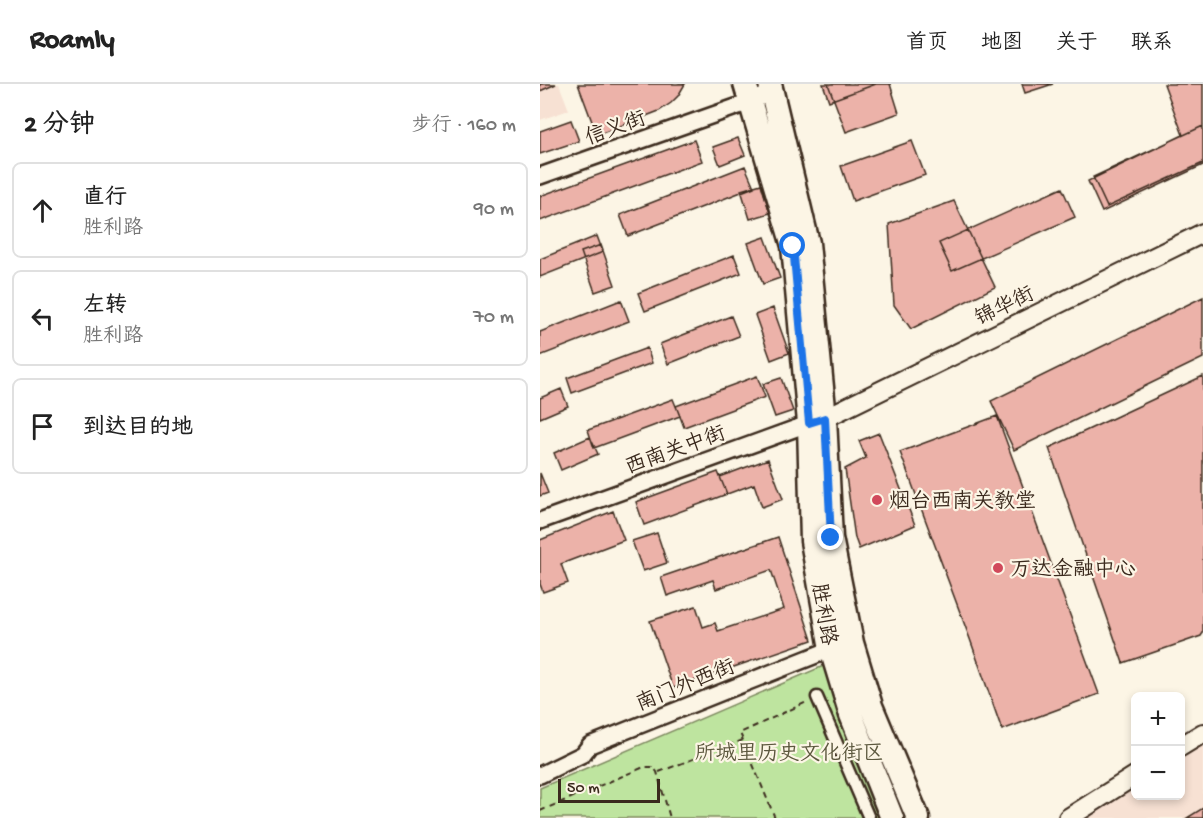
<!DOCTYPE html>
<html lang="zh">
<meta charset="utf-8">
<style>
body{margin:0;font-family:"Gochi Hand","LXGW WenKai TC",sans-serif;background:#f6f6f6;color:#222}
.controls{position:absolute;right:18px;bottom:18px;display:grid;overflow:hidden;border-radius:9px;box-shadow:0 3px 9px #0003}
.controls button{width:54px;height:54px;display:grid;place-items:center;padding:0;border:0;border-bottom:2px solid #e0e0e0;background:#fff;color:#222;font:30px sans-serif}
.scale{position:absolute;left:18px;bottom:15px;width:102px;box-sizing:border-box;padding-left:6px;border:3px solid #3b2a1e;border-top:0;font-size:16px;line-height:21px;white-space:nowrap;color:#3b2a1e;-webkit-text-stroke:4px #fcf5e5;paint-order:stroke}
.stop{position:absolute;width:18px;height:18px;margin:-14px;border:4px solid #1a73e8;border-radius:50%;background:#fff}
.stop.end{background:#1a73e8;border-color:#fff;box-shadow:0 2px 6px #0008}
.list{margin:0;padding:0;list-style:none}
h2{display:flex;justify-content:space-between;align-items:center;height:78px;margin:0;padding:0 24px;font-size:26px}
h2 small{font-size:20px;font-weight:400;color:#767676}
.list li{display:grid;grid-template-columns:39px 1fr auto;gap:18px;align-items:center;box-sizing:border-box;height:96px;margin:0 12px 12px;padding:0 12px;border:2px solid #e0e0e0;border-radius:9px}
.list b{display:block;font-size:22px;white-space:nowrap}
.list p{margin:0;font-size:20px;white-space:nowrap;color:#767676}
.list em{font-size:20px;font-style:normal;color:#767676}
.icon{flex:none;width:33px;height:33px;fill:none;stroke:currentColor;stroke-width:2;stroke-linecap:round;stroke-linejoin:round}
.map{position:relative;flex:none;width:663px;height:734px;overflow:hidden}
header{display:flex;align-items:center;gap:36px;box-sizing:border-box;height:84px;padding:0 30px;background:#fff;border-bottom:2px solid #e0e0e0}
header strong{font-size:28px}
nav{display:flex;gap:33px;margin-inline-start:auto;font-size:21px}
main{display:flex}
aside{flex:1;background:#fff}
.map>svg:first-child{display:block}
.built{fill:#f7e1d3}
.green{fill:#bee49f;stroke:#7c875e;stroke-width:1.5}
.building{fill:#ecb2a9;stroke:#3b2a1e;stroke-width:1.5}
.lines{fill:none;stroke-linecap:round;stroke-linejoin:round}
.pedestrian-casing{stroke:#3b2a1e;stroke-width:15}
.minor-casing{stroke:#3b2a1e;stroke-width:20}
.tertiary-casing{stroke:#3b2a1e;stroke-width:22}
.primary-casing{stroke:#3b2a1e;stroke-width:27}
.path{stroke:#3b2a1e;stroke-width:2;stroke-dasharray:6 4.5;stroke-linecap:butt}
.pedestrian{stroke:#fcf5e5;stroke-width:10}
.minor{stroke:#fcf5e5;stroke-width:15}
.tertiary{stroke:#fcf5e5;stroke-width:18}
.primary{stroke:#fcf5e5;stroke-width:22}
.route{stroke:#1a73e8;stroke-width:8}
.poi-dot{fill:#d1495b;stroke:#fcf5e5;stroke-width:2}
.labels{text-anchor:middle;stroke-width:4.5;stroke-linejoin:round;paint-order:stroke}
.street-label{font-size:21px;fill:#3b2a1e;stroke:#fcf5e5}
.poi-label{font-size:21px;fill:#3b2a1e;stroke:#fcf5e5;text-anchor:start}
.park-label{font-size:21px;fill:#5c583e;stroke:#fcf5e5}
</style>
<header>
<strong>Roamly</strong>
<nav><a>首页</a><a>地图</a><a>关于</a><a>联系</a></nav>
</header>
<main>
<aside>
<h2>2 分钟<small>步行 · 160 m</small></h2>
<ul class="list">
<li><svg class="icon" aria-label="ahead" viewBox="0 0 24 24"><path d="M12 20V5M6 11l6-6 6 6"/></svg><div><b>直行</b><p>胜利路</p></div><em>90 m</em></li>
<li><svg class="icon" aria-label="left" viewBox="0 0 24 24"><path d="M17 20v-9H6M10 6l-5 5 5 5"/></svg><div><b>左转</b><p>胜利路</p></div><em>70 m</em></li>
<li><svg class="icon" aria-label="arrive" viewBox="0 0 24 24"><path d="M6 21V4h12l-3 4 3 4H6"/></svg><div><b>到达目的地</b></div></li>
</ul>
</aside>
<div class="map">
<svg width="663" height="734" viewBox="0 0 663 734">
<rect width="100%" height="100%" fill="#fcf5e5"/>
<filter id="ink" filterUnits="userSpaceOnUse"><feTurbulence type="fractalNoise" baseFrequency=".0167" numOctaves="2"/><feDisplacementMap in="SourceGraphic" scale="12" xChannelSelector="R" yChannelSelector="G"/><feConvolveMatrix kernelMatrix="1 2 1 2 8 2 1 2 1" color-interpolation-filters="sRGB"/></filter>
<g filter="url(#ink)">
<path class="built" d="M0,0H19L29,26L0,36Z
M663,655V734H546L595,698L596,712H640L641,670Z"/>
<path class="green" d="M288,580L346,734H0V704Z"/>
<path class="building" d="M0,0H16L0,7Z
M38,0H145L138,12L131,19L119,27L57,51Z
M283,0H336L289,17Z
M288,0H350L359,29L306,48Z
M482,0H513L485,9Z
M624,0H663V81L562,128L548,97L643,51Z
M31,36L39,57L0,70V47Z
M663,42V79L567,123L553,93Z
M198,54L205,71L180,81L173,63Z
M154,56L162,77L0,137V112Z
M372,57L385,91L313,117L301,82Z
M205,82L214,103L88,152L80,131Z
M221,100L230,129L210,135L201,106Z
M522,104L535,133L412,187L399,159Z
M414,117L455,203L371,245L354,221L349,140Z
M57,152L63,168L0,193V175Z
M225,153L240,194L223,200L208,159Z
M61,161L75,201L55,208L41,168Z
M194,171L201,189L105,227L98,209Z
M663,213V274L474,366L451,317Z
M81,216L89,237L0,272V248Z
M233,224L249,269L231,276L215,231Z
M191,232L199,252L128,280L120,260Z
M107,264L112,279L32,309L27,294Z
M217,292L225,313L144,343L136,322Z
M663,292V549L661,552L583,579L509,364Z
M241,294L253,327L235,333L223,300Z
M21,305L28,322L0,334V314Z
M133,315L140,332L54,364L48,346Z
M457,332L559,610L462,646L430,555L360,368Z
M339,349L375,441L319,465L315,454L305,385L326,374L319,357Z
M50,353L58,370L21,386L14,369Z
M228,375L243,415L222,423L214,400L187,410L180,393Z
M178,388L187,410L104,441L96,418Z
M0,389L8,409L0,412Z
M73,427L84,456L21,480L28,499L3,508L0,500V456Z
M117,449L127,479L103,487L92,457Z
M238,453L272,556L133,604L110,537L156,522L163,543L175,539L178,547L244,525L231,486L176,505L173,496L127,512L121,493Z
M663,724V734H647Z"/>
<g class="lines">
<defs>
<path id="pedestrian" d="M277,613L329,734"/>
<path id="minor" d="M0,92L210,18L232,8
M0,437L276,337
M0,691L43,670L50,661L185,607L299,562"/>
<path id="tertiary" d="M285,334L663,149
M640,663L663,649
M528,734L596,691"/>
<path id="primary" d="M205,0L253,162L269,339L272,457L291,565L311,631L352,734
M230,0L268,159L285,334L291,454L312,559L331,622L378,734"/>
</defs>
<use href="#pedestrian" class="pedestrian-casing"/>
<use href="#minor" class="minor-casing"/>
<use href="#tertiary" class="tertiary-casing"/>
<use href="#primary" class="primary-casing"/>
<path class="path" d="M119,688L203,656
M0,727L104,683H113L117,688L130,734
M235,734L200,649L267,618"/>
<use href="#pedestrian" class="pedestrian"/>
<use href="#minor" class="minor"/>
<use href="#tertiary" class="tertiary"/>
<use href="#primary" class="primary"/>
</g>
</g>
<g class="lines" filter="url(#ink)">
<path class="route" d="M253,162L269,339L285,334L291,454"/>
</g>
<g class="poi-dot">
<circle cx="337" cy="416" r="6"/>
<circle cx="458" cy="484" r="6"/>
</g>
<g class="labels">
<g class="street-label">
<text transform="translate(75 43) rotate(-20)" y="7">信义街</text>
<text transform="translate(464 221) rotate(-26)" y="7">锦华街</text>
<text transform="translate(135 365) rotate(-20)" y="7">西南关中街</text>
<text transform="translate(285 530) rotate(80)" y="7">胜利路</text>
<text transform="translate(145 600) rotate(-22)" y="7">南门外西街</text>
</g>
<g class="poi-label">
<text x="349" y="423">烟台西南关教堂</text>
<text x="470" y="491">万达金融中心</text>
</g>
<g class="park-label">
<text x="249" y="675">所城里历史文化街区</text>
</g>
</g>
</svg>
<div class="controls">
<button>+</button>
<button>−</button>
</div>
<div class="scale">50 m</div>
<div class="stop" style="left:253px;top:162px"></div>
<div class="stop end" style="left:291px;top:454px"></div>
</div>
</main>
